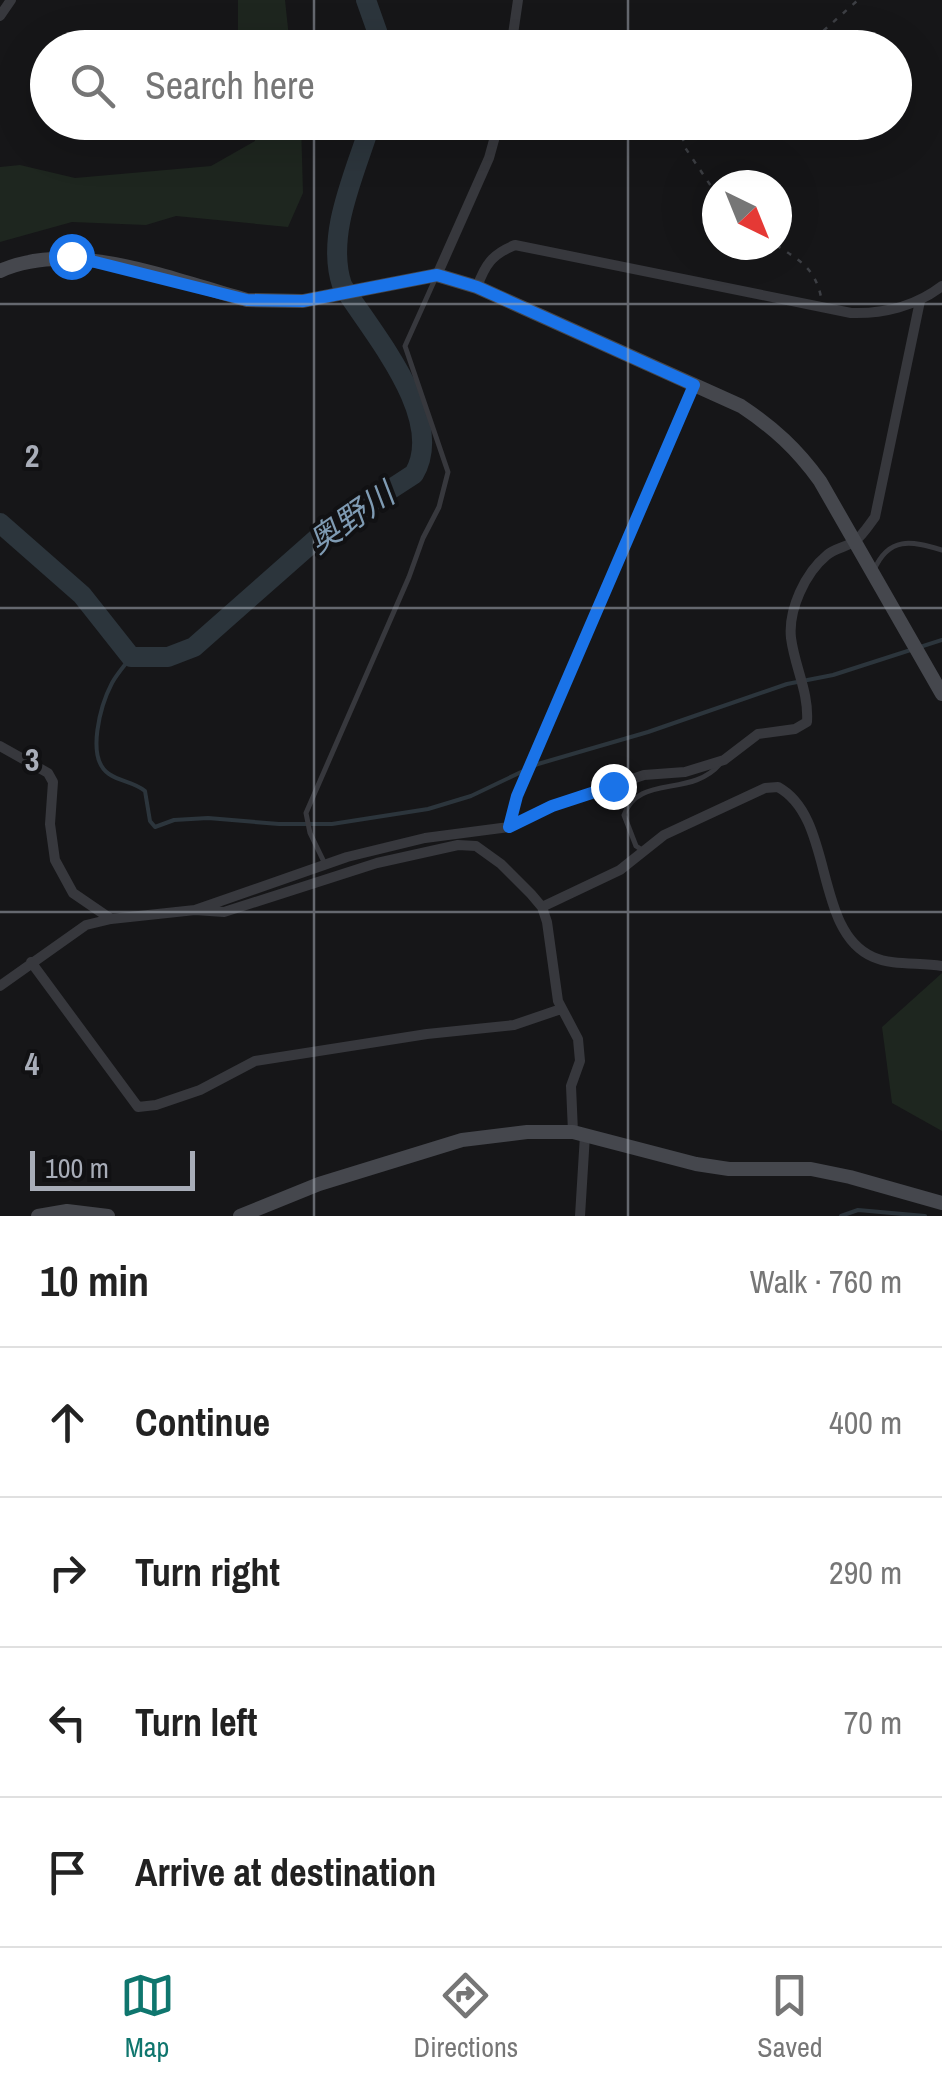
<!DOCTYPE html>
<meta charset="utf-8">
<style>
body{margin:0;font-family:"Archivo Narrow","Noto Sans JP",sans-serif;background:#f6f6f6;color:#222}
.compass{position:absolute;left:702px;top:170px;width:90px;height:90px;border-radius:50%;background:#fff;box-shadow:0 10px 40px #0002;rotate:137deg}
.scale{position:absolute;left:30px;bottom:25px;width:165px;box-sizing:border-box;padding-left:10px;border:5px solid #a8adb8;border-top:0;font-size:28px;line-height:35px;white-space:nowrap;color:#a8adb8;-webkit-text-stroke:8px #111113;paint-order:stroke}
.stop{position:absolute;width:30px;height:30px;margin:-22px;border:8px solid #1a73e8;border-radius:50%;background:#fff}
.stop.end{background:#1a73e8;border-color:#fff;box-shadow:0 2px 10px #0008}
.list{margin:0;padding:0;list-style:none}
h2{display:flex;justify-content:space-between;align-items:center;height:130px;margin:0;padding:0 40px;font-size:42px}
h2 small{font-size:32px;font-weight:400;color:#767676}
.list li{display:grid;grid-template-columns:65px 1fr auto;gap:30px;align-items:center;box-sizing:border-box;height:150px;padding:0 40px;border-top:2px solid #e0e0e0}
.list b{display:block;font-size:38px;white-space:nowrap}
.list em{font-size:32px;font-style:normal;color:#767676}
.icon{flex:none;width:55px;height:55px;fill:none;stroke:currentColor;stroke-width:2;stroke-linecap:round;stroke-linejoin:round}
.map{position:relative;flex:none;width:942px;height:1216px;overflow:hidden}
.search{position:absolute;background:#fff;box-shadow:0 10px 40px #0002;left:30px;right:30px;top:30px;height:110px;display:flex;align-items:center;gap:25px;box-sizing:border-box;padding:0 35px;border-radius:55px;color:#767676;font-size:38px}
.sheet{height:730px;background:#fff}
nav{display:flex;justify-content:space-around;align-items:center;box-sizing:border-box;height:140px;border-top:2px solid #e0e0e0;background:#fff;font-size:28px;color:#767676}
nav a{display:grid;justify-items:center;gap:5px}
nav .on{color:#0f766e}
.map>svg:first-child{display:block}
.green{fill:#1e261f}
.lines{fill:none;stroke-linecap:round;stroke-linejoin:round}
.stream{stroke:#2c353c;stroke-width:4}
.river{stroke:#2c353c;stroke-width:20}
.path{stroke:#3d3f44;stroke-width:2.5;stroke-dasharray:5 8;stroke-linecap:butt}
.lane{stroke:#37383d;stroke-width:5}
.street{stroke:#37383d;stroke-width:10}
.secondary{stroke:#45474d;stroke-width:14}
.route{stroke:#1a73e8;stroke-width:12}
.grid{fill:none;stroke:#a8adb8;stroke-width:2.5;stroke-opacity:0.55}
.labels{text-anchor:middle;stroke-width:8;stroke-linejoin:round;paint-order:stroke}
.water-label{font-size:32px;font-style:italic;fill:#7f9bb3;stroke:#111113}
.grid-label{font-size:32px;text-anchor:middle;font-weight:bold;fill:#a8adb8;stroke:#111113;stroke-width:8;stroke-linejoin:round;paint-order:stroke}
</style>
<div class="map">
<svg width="942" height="1216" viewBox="0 0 942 1216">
<rect width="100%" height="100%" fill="#161618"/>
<path class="green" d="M238,0H285L290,47H238Z
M255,123H301L303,193L288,227L176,216L146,225L72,222L0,242V167L20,165L75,178L211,166L255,141Z
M942,973V1131L892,1103L882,1027Z"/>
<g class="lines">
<path class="stream" d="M131,657C125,665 117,674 112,683C101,704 85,758 109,774C121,782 134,782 145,791L150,821L155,827L174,820L208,818L279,824H332L428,809L471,796L538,764L648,732L787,684L833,675L942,640
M841,1216L858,1210L925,1216"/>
<path class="river" d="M366,0L383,48
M0,523L82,595L131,657H168L194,647L322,534L414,474C447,418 372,333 342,285C325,234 356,172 371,122"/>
<path class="path" d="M804,48L858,0
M702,122L682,133L684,146L717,195
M776,245C799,260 815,268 821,297"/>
<path class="lane" d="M874,570C889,536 911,541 942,550
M510,824L517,796L693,388
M642,850L636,846L624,815C638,774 691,798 720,764
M325,864L310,833L306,813L409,577L423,538L439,507L448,472L405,346L436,277"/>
<path class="street" d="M0,16L11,0
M511,48L518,0
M437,275L489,158L499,122
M477,287C485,265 492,254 515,245L851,313C883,314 916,306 942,286
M0,746L48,773L53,782L50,824L55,860L73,893L111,919
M542,907L620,870L664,835L765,788L778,787C835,818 813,931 873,957C893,966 921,962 942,966
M195,910L347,857L425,838L509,827L552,806L644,775L685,772L724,760L758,734L795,729L807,722C809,692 795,668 791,638C788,610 805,573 827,555C835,548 847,547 855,541C863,535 869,525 875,517L920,301
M31,962L138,1107L156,1105L200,1090L255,1061L427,1034L514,1025L561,1009
M0,986L86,925L111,919L195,910L224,912L377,863L458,845L476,846L501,864L531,894L542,907L547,922L558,1001L578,1039L580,1061L571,1086L573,1132
M580,1216L585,1135"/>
<path class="secondary" d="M0,271C73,238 173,280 247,300L303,301L437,275L477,287L741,406C774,428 797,449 820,481L942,694
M38,1216L67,1211L108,1216
M240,1216L319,1184L462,1140L527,1132H573L696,1164L729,1169H811L850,1177L942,1203"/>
</g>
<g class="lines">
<path class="route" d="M71,256L247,300L303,301L437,275L477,287L694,385L517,796L509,827L552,806L613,786"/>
</g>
<path class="grid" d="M314,0V48M628,0V48M314,122V1216M628,122V1216M0,304H942M0,608H942M0,912H942"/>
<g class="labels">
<g class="water-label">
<text transform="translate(351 518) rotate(-35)" y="11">奥野川</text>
</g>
</g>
<g class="grid-label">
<text x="32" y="467">2</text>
<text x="32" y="771">3</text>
<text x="32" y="1075">4</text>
</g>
</svg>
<svg class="compass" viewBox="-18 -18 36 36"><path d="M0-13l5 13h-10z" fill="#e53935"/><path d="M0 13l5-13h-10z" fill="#767676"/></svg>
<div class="scale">100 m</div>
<div class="stop" style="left:71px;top:256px"></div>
<div class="stop end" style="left:613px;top:786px"></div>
<div class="search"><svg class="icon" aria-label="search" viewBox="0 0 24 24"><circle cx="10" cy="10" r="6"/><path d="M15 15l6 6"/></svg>Search here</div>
</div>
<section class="sheet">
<h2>10 min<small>Walk · 760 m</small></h2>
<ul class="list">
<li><svg class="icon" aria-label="ahead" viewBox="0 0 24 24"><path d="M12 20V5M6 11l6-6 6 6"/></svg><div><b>Continue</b></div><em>400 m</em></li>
<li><svg class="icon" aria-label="right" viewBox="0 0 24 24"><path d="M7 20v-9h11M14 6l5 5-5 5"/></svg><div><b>Turn right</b></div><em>290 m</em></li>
<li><svg class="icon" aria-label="left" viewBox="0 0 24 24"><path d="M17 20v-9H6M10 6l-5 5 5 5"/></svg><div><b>Turn left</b></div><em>70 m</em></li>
<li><svg class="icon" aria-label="arrive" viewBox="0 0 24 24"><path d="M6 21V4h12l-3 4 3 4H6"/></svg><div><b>Arrive at destination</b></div></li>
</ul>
</section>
<nav>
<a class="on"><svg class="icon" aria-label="map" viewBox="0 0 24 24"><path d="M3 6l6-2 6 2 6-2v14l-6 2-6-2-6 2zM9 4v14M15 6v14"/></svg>Map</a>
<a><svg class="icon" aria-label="directions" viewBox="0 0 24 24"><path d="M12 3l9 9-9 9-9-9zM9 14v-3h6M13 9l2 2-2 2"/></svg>Directions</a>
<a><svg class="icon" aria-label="saved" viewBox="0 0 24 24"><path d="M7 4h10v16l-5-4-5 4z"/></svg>Saved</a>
</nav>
